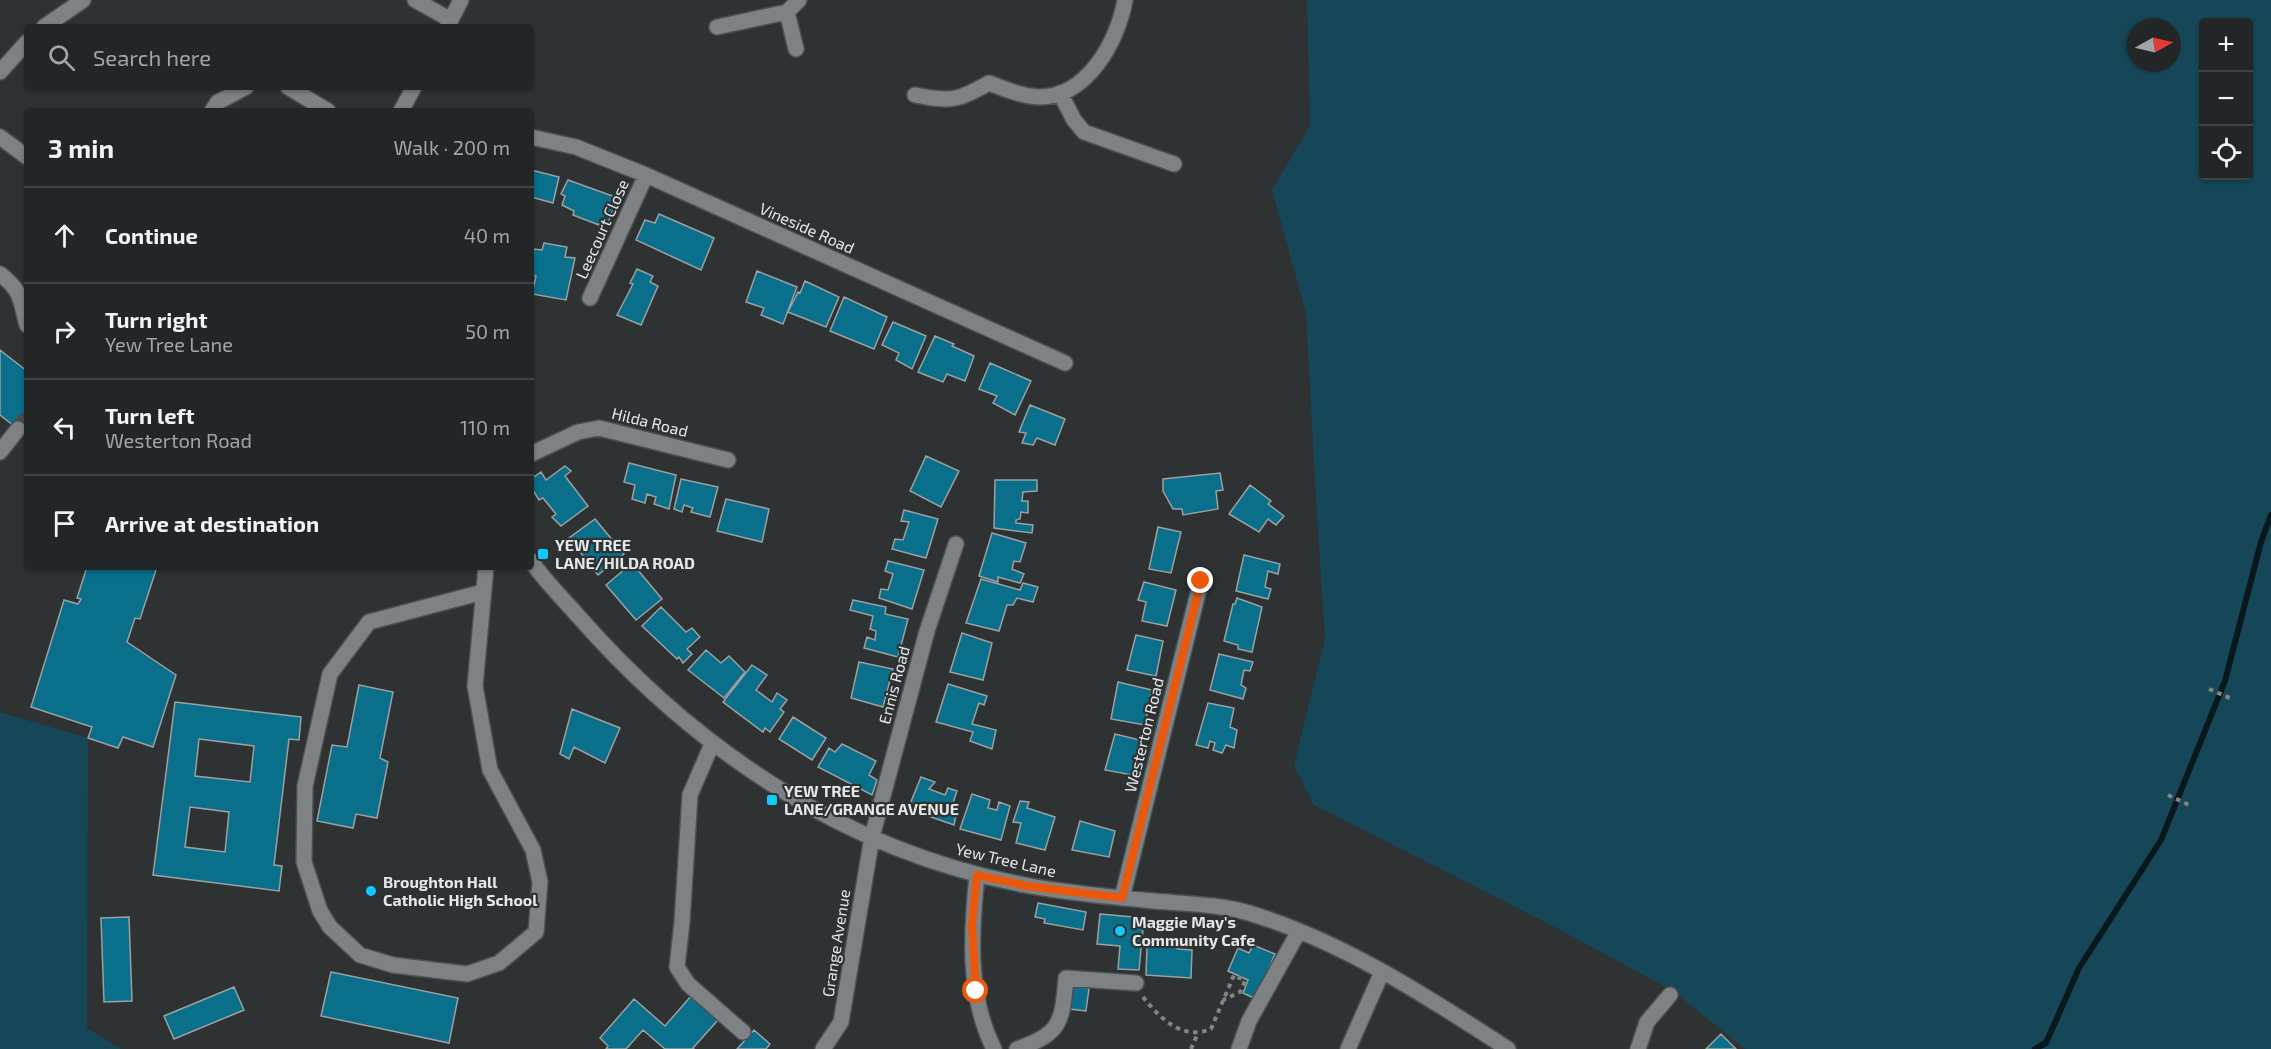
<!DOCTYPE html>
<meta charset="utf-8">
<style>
body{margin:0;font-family:"Exo 2",sans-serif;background:#2e3232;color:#f1f3f6}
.controls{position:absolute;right:18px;top:18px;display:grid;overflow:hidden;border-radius:6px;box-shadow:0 2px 4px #0004}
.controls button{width:54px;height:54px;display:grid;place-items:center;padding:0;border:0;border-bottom:2px solid #3f4343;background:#222626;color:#f1f3f6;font:30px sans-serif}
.compass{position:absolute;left:2127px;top:18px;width:54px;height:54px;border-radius:50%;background:#222626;box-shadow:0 2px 4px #0004;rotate:82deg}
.stop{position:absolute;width:18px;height:18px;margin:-14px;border:4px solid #ea580c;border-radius:50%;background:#fff}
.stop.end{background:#ea580c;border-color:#fff;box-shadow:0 2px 6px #0008}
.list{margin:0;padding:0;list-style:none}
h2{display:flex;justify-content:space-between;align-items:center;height:78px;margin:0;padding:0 24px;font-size:26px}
h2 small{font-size:20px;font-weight:400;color:#a2a5a7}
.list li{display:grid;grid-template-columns:39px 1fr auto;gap:18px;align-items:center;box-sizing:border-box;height:96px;padding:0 24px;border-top:2px solid #3f4343}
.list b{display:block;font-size:22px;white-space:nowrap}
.list p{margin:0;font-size:20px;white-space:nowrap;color:#a2a5a7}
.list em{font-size:20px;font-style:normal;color:#a2a5a7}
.icon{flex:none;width:33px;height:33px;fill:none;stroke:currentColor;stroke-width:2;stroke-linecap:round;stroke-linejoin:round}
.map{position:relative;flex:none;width:2271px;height:1049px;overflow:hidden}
.search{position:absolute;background:#222626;box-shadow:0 2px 4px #0004;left:24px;top:24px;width:510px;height:66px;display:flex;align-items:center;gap:15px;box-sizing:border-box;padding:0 21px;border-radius:6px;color:#a2a5a7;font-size:22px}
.panel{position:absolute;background:#222626;box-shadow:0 2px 4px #0004;left:24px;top:108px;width:510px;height:462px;border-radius:6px}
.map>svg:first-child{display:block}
.green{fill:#154758;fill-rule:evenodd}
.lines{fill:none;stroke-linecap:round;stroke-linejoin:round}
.stream{stroke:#09181d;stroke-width:6}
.building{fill:#096f8b;stroke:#9ca0a1;stroke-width:1.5;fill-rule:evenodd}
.minor-tunnel{stroke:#494d4e;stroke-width:15;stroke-dasharray:15 8;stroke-linecap:butt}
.minor-casing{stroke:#4c4f50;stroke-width:18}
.path{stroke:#828586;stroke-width:4;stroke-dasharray:4.5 4.5;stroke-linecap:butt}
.minor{stroke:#7e8284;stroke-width:15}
.route{stroke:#ea580c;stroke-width:8}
.poi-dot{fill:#0fcafa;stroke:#2e3233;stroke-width:2}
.labels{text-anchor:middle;stroke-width:4.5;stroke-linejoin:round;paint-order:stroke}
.street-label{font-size:16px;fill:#e5e7e8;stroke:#2e3233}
.poi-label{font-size:16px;font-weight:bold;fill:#e5e7e8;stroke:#2e3233;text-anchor:start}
</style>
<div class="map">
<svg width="2271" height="1049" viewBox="0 0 2271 1049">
<rect width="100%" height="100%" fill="#2e3233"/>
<path class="green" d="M1307,0H2271V1049H1745L1673,991L1551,925L1314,805L1294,766L1325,638L1317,517L1306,313L1272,190L1310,126ZM2204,22H2248V176H2204ZM2136,27H2172V63H2136Z
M0,712L88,738L87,1028L121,1049H0Z"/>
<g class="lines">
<path class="stream" d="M2035,1049L2046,1043L2079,968L2161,840L2225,681L2261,542L2271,515"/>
</g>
<path class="building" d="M531,170L559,177L553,203L531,197Z
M568,180L618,198L608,223L601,220L599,225L573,215L574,211L562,205L565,196L561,194Z
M659,214L714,238L701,270L636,240L645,220L655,223Z
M544,243L567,247L565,257L575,258L566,300L532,294L536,276L531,275L534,249L542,250Z
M637,269L653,276L650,282L658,286L641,325L617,315L633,284L630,283Z
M757,271L797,287L783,324L761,315L764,308L746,302Z
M805,281L839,297L826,327L788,312L798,292L800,293Z
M844,297L887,317L874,349L830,331Z
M893,322L926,336L912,369L896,360L899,353L882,345Z
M935,336L954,344L952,346L974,356L965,381L947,374L943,382L918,372Z
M0,350L27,371V436L0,415Z
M990,363L1031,381L1015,415L993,403L997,396L979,389Z
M1030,405L1065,419L1055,445L1037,438L1033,445L1022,443L1026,433L1019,432Z
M926,456L959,471L941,507L910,491Z
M629,463L676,475L669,509L654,504L656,497L647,494L645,503L632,499L635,485L624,482Z
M565,466L571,471L565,476L588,506L561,526L552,517L556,514L543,498L539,500L531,487V479L541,472L546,480Z
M1220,473L1223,490L1216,491L1218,509L1183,515L1182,509H1173L1163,491V479Z
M681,479L718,487L710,517L691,512L693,508L684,505L682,512L674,509Z
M995,480H1037V491L1023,492L1022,501H1028V513L1021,512L1020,519L1016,520V523L1033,525L1032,533L994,528Z
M1250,485L1271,501L1268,504L1284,516L1276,525L1268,519L1259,532L1229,514Z
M726,499L769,509L762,542L717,531Z
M904,510L938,519L926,558L892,549L895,539L903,540L909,522L901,521Z
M595,519L624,554L598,575L569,538Z
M1158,527L1181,532L1171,573L1149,569Z
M992,533L1026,543L1020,562L1014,561L1012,569L1024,574L1020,583L998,577V582L979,576Z
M1244,555L1280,564L1278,574L1268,571L1265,587L1271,589L1268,599L1236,591Z
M888,561L924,570L912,609L879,598L881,589L888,590L893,574L885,571Z
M632,563L662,599L636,620L606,585Z
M157,567L140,619L135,618L127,642L176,675L153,747L123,737L118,748L88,738L92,727L31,707L64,600L78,604L81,599L77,598L87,567Z
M981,579L1020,590L1023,583L1038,587L1033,602L1017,598L1013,605H1007L999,631L966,623Z
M1144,582L1176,590L1167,626L1142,621L1146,602L1138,600Z
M1237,598L1262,607L1252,652L1238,649V645L1224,641L1233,604H1235Z
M853,600L886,607L885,614L908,619L898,657L864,648L867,637L875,640L876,631L870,629L873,616L850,610Z
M661,607L686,632L692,628L700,637L687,649L692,654L683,663L679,657L677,659L642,626Z
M962,633L992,643L983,680L950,672Z
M1136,635L1163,641L1156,676L1127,670Z
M706,650L721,663L729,656L745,672L724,698L688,670Z
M1219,654L1253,662L1250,671L1244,670L1241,685L1246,688L1243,699L1210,690Z
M859,662L893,669L883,707L851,698Z
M752,665L767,675L756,690L772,702L777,693L787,700L780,709L784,712L770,732L765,728L763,732L723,702Z
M1118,682L1152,690L1145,725L1111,719Z
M948,684L987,696L984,705L979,703L972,724L996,730L992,749L970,741L973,732L936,722Z
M359,685L393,692L380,758L388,762L377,818L356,814L353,828L317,821L332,745L347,747Z
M175,702L301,717L299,740L289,739L274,865L282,866L279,891L153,875ZM199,739L254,746L250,782L195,776ZM190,807L229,812L225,852L185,847Z
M1208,703L1234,708L1230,727L1237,730L1234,748L1226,745L1222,753L1213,750L1215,743L1210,741L1208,748L1196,745Z
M572,709L620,728L605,763L574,747L569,759L560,754Z
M793,717L826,738L812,760L779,739Z
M1115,734L1140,740L1132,775L1105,770Z
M842,744L876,761L869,775L877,780L872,795L818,767L829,748L835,752Z
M921,777L935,782L929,789L945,795L948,788L957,791L951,809L957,810L954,825L908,809Z
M972,794L990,800L988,808L997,810L999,802L1010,806L1001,840L960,829Z
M1020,801L1029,802L1027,808L1055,817L1045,850L1016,843L1021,823L1013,822Z
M1080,821L1115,831L1109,857L1072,850Z
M1038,903L1086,912L1083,930L1044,923L1045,919L1035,917Z
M1100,914L1144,918L1139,970L1118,969L1120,946L1097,944Z
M129,917L132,1001L104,1002L101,918Z
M1169,943L1178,949L1192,950L1191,978L1146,975L1147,946L1160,947Z
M1253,945L1275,954L1256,999L1243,993L1248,980L1228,971L1238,948L1249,953Z
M331,972L458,998L449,1043L321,1016Z
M1072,986L1089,988L1086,1011L1069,1009Z
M234,987L244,1010L174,1039L164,1016Z
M691,996L718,1020L693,1048L694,1049H665L643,1030L626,1049H606L608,1046L600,1038L634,999L665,1026Z
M754,1030L770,1044L766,1049H737Z
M1721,1034L1736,1049H1706Z"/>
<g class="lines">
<path class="minor-tunnel" d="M18,429L27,417"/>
<defs>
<path id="minor" d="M415,0L451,20
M787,12L799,0
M44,27L83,0
M447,27L461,0
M717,27L787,12L796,49
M0,72L27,42
M288,87L328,111
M1060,93L1074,120L1084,132L1174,164
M915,95C951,102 957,101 989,83C1005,89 1021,96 1038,97C1087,98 1118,41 1125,0
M212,111L218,102L246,87
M401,111L414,87
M0,137L27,157
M531,137L576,147L646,175L1065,363
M0,274C22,291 20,299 27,325
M590,298L646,175
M0,452L18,429
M531,454L578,432L599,428L728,460
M531,561C545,581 563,599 579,617C697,751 847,852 1025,885C1067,893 1111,897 1154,901C1186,904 1218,904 1249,913C1342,941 1428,997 1508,1049
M483,592L369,622L330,674L305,786L304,862L320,911L330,927L360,955L393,965L467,974L499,963L536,932L540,882L533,850L490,770L475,686L486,567
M712,744L690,795L682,922L677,967L688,984L743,1032
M977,875C971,932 967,996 994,1049
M1122,898L1201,581
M823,1049L841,1022L872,837L927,631L956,544
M1017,1049C1062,1033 1062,1022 1066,978L1136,983
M1239,1049L1249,1021L1299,931
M1348,1049L1382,972
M1638,1049L1647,1022L1670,995"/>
</defs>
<use href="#minor" class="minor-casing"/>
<path class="path" d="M2209,689L2230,698
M2168,795L2189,805
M1143,997C1160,1018 1182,1041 1211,1029L1234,975L1245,981L1240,992L1223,1000
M1191,1049L1198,1033"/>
<use href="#minor" class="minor"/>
</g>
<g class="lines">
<path class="route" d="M976,991L972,924L977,875L1027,886L1122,898L1201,581"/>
</g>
<g class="poi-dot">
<rect x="537" y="548" width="12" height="12" rx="3"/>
<rect x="766" y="794" width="12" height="12" rx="3"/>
<circle cx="371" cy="891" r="6"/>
<circle cx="1120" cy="931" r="6"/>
</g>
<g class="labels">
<g class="street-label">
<text transform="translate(807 228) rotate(24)" y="6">Vineside Road</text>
<text transform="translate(602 229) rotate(-66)" y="6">Leecourt Close</text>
<text transform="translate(650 422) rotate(14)" y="6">Hilda Road</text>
<text transform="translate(894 685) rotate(-75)" y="6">Ennis Road</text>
<text transform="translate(1144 735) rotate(-76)" y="6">Westerton Road</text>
<text transform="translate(1006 860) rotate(13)" y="6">Yew Tree Lane</text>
<text transform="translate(836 943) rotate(-81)" y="6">Grange Avenue</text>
</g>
<g class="poi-label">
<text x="555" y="551">YEW TREE<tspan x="555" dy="18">LANE/HILDA ROAD</tspan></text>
<text x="784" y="797">YEW TREE<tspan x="784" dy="18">LANE/GRANGE AVENUE</tspan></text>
<text x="383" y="888">Broughton Hall<tspan x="383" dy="18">Catholic High School</tspan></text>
<text x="1132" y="928">Maggie May's<tspan x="1132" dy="18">Community Cafe</tspan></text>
</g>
</g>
</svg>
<div class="controls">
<button>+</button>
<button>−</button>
<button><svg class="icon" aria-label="locate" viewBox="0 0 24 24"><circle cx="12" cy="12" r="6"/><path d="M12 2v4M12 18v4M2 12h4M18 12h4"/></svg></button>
</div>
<svg class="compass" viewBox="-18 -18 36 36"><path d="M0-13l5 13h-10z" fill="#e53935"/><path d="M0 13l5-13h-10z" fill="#a2a5a7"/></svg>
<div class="stop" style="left:976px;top:991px"></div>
<div class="stop end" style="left:1201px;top:581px"></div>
<div class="search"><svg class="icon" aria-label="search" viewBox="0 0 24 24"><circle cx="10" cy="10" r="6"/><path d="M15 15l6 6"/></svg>Search here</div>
<section class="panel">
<h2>3 min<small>Walk · 200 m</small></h2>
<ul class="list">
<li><svg class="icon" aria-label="ahead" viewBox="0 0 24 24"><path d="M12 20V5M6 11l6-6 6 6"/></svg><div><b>Continue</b></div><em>40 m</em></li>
<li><svg class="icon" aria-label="right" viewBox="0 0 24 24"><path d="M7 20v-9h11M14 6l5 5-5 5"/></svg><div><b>Turn right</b><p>Yew Tree Lane</p></div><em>50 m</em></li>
<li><svg class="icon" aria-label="left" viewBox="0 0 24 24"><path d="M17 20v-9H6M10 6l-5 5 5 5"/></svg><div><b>Turn left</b><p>Westerton Road</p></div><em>110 m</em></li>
<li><svg class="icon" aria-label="arrive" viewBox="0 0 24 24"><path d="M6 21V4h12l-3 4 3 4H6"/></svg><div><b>Arrive at destination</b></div></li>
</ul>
</section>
</div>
